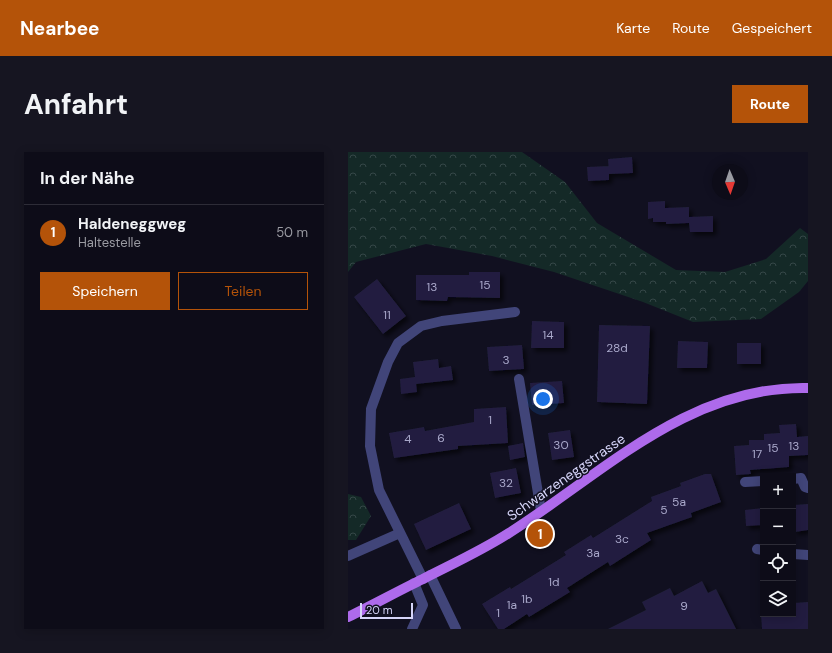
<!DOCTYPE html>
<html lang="de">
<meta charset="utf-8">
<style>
body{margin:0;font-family:"DM Sans",sans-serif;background:#161521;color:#f1f3f6}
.controls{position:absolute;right:12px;bottom:12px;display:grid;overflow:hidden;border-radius:0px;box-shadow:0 2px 10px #0003}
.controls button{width:36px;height:36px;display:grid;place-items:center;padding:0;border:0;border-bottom:1px solid #2d2c37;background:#0d0c18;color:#f1f3f6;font:20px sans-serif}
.compass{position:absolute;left:364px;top:12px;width:36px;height:36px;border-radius:50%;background:#0d0c18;box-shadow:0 2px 10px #0003;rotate:178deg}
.scale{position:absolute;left:12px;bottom:10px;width:53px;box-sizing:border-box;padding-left:4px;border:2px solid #d6d5f9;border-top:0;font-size:11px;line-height:14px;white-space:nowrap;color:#d6d5f9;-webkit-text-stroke:3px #111020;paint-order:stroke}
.you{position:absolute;left:195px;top:247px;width:14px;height:14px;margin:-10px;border:3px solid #fff;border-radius:50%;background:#1a73e8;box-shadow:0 0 0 6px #1a73e833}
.badge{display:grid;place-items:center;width:26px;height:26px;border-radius:50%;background:#b45309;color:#fff;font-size:13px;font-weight:700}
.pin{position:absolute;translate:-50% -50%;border:2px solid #fff;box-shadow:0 1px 4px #0006}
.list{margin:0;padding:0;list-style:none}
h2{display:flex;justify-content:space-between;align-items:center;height:52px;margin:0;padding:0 16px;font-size:17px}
h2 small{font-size:13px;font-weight:400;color:#9a9ba2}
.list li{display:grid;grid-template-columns:26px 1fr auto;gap:12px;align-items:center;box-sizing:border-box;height:56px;padding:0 16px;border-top:1px solid #2d2c37}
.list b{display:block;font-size:15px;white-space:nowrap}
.list p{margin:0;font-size:13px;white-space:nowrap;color:#9a9ba2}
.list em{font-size:13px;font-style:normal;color:#9a9ba2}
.actions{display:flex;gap:8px;padding:12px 16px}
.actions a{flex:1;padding:9px 0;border:1px solid #b45309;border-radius:0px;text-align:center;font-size:14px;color:#b45309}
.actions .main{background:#b45309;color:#fff}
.icon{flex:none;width:22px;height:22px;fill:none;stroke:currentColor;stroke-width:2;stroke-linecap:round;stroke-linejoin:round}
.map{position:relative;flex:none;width:460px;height:477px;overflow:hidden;border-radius:0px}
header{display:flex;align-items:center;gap:24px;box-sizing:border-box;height:56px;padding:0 20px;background:#b45309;color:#fff}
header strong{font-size:19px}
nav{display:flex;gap:22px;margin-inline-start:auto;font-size:14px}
.intro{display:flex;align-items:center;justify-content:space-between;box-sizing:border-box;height:96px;padding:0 24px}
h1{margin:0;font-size:28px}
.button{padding:10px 18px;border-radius:0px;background:#b45309;color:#fff;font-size:14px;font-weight:700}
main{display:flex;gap:24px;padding:0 24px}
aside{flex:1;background:#0d0c18;border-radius:0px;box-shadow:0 2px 10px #0003}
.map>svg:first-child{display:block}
.forest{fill:url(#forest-crowns)}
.building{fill:#221f3f;filter:url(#shadow)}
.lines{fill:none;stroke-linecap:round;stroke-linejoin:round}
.minor{stroke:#414579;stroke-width:10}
.major{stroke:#ae6aeb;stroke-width:10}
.labels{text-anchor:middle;stroke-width:3;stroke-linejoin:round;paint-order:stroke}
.number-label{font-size:12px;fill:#a9a8ca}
.street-label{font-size:14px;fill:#d6d5f9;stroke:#111020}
</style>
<header>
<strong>Nearbee</strong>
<nav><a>Karte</a><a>Route</a><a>Gespeichert</a></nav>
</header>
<div class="intro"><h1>Anfahrt</h1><a class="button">Route</a></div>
<main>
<aside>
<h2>In der Nähe<small></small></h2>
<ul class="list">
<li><span class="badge">1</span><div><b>Haldeneggweg</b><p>Haltestelle</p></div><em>50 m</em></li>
</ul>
<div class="actions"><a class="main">Speichern</a><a>Teilen</a></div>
</aside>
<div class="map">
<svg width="460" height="477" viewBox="0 0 460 477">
<defs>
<pattern id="forest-crowns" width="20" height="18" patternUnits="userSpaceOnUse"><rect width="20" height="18" fill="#142927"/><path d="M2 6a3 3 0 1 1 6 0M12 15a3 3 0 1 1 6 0" fill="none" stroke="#354747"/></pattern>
<filter id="shadow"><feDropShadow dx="3.5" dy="3.5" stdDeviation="2" flood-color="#0009"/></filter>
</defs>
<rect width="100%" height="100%" fill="#111020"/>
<path class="forest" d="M0,0H174L217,30L249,71L328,118L377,120L418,107L452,76L460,82V129L451,140L413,167L345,170L295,150L206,120L144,104L78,92L8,110L0,120Z
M0,342L13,345L23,364L8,388H0Z"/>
<path class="building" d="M284,5L285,21L261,22L260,7Z
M261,14V28L240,29L239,15Z
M317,49V56L341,55V65L365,64V80H342L341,71L318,72V70H305V66L300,67V50Z
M121,120H152V146L100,145L99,149L68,148V123H121Z
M29,127L58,164L35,182L6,145Z
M184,169L216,170V196H183Z
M251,173L302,174L299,252L249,250Z
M330,189L360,190L359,216H329Z
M389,191H413V212H389Z
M174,193L176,217L141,219L139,195Z
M90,207L91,216L103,214L105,228L68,232V231L69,240L53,242L52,227L67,225L65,210Z
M214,229L216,251L184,253L182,231Z
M158,255L160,291L110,294V297L46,306L41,281L76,275L77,279L126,270V257Z
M448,272L449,285L460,284V303L441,304V315L402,318L403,322L388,323L386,294L401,293V288H416V282L432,281L431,273Z
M222,278L226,305L204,308L200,281Z
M175,291L177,305L162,308L160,294Z
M168,316L173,341L147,346L142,321Z
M357,322H363L373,350L343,361L344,365L299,381L303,388L262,414L260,410L219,436L222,440L181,465L179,462L156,477H150L134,452L162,435L163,437L218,403L216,400L243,383L245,386L304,349L303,345L333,334L332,331Z
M111,351L123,377L78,398L66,372Z
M460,352V378L447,380L445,376V353Z
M415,356V373L398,374L397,358Z
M354,429L360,441L368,437L388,477H260L298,458L294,450L322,436L326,444Z
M460,450V477H414L413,462H445V451Z"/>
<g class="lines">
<path class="minor" d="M171,227L193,359
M445,327L453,326L457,335L460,336
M397,330L415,329
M409,397L415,398
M445,402L460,403
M0,404L52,381
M82,423L108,477
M75,427L31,338L22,294L23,257L40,210L50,191L73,174L94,169L167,160
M64,477L75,453L66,431"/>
<path class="major" d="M0,465C25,453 50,439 75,427C104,412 133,399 161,381C254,322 341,233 460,236"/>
</g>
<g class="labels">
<g class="number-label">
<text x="137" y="137">15</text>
<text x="84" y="139">13</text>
<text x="39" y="167">11</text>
<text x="200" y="187">14</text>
<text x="269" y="200">28d</text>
<text x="158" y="212">3</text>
<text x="142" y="272">1</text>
<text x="93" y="290">6</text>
<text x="60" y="291">4</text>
<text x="213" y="297">30</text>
<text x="446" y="298">13</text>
<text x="425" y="300">15</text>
<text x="409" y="306">17</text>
<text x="158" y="335">32</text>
<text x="331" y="354">5a</text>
<text x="316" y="362">5</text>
<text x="274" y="391">3c</text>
<text x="245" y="405">3a</text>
<text x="206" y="434">1d</text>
<text x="179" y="451">1b</text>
<text x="164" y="457">1a</text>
<text x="336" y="458">9</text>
<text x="150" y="465">1</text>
</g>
<g class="street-label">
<text transform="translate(218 325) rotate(-35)" y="5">Schwarzeneggstrasse</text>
</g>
</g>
</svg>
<div class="controls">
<button>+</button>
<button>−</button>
<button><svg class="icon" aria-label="locate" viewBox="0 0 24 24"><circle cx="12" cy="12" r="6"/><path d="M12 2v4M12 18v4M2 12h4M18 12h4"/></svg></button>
<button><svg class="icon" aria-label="layers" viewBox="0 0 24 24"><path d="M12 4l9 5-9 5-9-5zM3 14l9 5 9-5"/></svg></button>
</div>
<svg class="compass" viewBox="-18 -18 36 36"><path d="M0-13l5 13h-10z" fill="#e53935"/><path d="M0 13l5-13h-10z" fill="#9a9ba2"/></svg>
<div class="scale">20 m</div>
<div class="you"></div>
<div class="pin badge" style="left:192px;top:382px">1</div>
</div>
</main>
